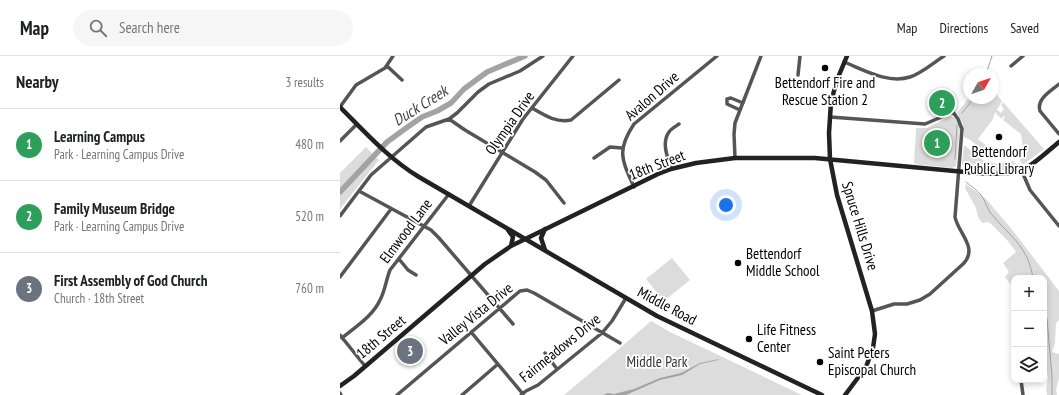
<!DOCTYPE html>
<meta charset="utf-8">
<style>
body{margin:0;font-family:"PT Sans Narrow",sans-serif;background:#f6f6f6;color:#202124}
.controls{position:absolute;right:12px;bottom:12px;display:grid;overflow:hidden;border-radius:8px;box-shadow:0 2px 6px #0003}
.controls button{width:36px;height:36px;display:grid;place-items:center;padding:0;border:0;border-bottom:1px solid #e0e0e0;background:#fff;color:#202124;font:20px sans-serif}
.compass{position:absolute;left:623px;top:12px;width:36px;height:36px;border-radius:50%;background:#fff;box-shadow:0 2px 6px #0003;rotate:50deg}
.you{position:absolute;left:386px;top:149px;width:14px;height:14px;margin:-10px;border:3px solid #fff;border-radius:50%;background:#1a73e8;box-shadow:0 0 0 6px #1a73e833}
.badge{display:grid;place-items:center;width:26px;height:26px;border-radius:50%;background:#000;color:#fff;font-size:13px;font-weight:700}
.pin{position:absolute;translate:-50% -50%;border:2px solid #fff;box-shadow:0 1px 4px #0006}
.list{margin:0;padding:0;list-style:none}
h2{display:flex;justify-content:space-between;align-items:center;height:52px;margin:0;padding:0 16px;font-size:17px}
h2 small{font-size:13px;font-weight:400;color:#757577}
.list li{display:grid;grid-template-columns:26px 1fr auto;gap:12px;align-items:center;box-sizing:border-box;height:72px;padding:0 16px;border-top:1px solid #e0e0e0}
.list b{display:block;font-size:15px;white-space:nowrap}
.list p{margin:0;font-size:13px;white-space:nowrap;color:#757577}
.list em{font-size:13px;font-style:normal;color:#757577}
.icon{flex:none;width:22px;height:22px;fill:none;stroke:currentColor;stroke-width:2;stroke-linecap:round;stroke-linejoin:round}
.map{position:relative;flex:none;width:719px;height:339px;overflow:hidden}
header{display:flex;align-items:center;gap:24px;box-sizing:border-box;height:56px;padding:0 20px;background:#fff;border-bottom:1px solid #e0e0e0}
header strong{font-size:19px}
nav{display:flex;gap:22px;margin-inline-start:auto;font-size:14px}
.search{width:280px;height:36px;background:#f6f6f6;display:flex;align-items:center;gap:10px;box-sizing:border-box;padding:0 14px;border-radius:22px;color:#757577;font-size:15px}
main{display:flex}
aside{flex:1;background:#fff}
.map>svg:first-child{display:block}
.green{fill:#dcdcdc}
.water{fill:#a3a3a3}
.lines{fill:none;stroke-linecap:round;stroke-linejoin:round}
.stream{stroke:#a3a3a3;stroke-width:1}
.river{stroke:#a3a3a3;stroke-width:5.5}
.street{stroke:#555;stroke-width:3.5}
.secondary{stroke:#222;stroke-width:4.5}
.poi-dot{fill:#000;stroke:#fff;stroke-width:1.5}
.labels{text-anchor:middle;stroke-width:3.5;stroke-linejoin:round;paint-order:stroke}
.poi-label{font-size:15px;fill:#000;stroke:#fff;text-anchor:start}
.street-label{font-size:15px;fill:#000;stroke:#fff}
.park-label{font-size:15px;fill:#333;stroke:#fff}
.water-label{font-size:16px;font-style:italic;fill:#444;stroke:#fff}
</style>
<header>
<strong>Map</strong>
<div class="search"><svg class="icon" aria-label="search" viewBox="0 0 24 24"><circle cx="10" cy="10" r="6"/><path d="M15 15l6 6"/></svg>Search here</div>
<nav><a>Map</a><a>Directions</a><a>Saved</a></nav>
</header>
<main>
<aside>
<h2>Nearby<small>3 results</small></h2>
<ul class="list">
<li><span class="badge" style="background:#2e9e5b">1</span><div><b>Learning Campus</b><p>Park · Learning Campus Drive</p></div><em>480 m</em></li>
<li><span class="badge" style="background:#2e9e5b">2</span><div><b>Family Museum Bridge</b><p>Park · Learning Campus Drive</p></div><em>520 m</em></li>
<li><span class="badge" style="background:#6b7280">3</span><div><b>First Assembly of God Church</b><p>Church · 18th Street</p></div><em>760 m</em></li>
</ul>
</aside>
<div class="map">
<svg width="719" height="339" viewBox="0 0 719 339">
<rect width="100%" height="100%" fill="#fff"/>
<path class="green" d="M653,33L662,45L657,54L661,57L664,53L661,49L663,46L704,93L684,108H682L680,104L682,100H684L681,78L663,64L665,61L663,60L662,63L657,59L656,56L654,59L653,63L638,83L653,95L655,93L660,97L662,94L666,97L664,101C650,106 638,86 624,81L623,68L617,57L629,42H653Z
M610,60L615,62L620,72L616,110L612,112L574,108L576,72H587Z
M624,89L648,108L650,106L658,108L673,105L676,108V111L658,115L625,112L622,108Z
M26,91L39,104L0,153V117Z
M626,128L646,143L670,171L719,235V264L716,267L715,287L712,296L719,298V322L716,334L717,339H707L706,334L708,321L704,305V222H674V233L665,221L669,216L663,207L676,196L667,184L649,166L642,167L638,161L636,152L625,132Z
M332,202L350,224L324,245L306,223Z
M311,265L330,276L462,339H224L266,304Z"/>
<path class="water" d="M379,303L378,304L360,308L342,319L320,324L286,339H263L268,337L274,338L294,333L320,322L341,317L360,307Z"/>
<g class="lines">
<path class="stream" d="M646,18L652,0
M622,57L634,42
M615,103L617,69
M626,126C631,130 637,134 641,139C646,145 647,154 653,160C672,182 688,191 693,222
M704,255L707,263L712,321V339"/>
<path class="river" d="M0,136L47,86L69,70L82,61L97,55L111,47L124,33L147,16L185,0"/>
<path class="street" d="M504,6C524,14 548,28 570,21C582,17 593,7 604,0
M47,10L62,24
M671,10L683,0
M458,19L460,0
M719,28C711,35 696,43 700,55L719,78
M0,51L16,29L45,12L53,0
M192,52C204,59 216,67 231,64L279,24
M400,54L387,48V43L391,42L403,47
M490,61L585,68L613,56L618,63L622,73L615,161C618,177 639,192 623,208L590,238L580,244L567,248H554L532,255
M109,63L125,74L195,116L206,124L224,147
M0,85L17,68
M254,102L270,91L282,92
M395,102L394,78L395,67L421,0
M331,113C328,102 321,87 329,76C331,73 336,70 339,68
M681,113L690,134L719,170
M294,131C282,104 276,95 294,68L377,0
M19,135L91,174L99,182L173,268
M129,150L183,63L233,0
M0,160L31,119L86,71L109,63L117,57L138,36L149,28L180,15L203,0
M59,203L68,214L76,219
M0,221L51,153
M131,276L183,338
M0,279L25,310
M2,282C15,271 33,260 40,244C45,235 46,224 50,214L109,138
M205,297L217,313
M681,324L683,339
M0,337L1,339
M57,339L180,235L187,234L194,237L280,287
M122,339L158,308
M181,339L186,335L198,329L262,277L272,265L286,242"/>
<path class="secondary" d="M0,51C25,76 49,103 79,121L317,260L482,339
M205,173L201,182L205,194
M168,174L173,181L171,190
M0,330L14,320L145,208L171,190L318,118L331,113L356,107L395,102H475L636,117C654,118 674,120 689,110C700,103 709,94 719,86
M505,339L526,311L533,292L535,278L532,255L497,139L490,103L489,77L491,46L497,24L507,0"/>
</g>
<g class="poi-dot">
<circle cx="485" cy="12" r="4"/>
<circle cx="659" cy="81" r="4"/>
<circle cx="398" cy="207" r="4"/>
<circle cx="409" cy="283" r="4"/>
<circle cx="480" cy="306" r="4"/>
</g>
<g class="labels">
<g class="poi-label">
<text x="485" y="32" text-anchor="middle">Bettendorf Fire and<tspan x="485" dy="17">Rescue Station 2</tspan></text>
<text x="659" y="101" text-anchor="middle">Bettendorf<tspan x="659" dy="17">Public Library</tspan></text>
<text x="406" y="203">Bettendorf<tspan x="406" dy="17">Middle School</tspan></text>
<text x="417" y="279">Life Fitness<tspan x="417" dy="17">Center</tspan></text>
<text x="488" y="302">Saint Peters<tspan x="488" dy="17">Episcopal Church</tspan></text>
</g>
<g class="street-label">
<text transform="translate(312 40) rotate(-41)" y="5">Avalon Drive</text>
<text transform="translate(170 67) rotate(-55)" y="5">Olympia Drive</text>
<text transform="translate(317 109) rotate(-21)" y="5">18th Street</text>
<text transform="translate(520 170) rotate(73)" y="5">Spruce Hills Drive</text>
<text transform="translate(66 175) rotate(-53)" y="5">Elmwood Lane</text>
<text transform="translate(327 250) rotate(28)" y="5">Middle Road</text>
<text transform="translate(136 258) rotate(-39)" y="5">Valley Vista Drive</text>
<text transform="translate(41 281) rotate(-40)" y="5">18th Street</text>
<text transform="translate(220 292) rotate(-39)" y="5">Fairmeadows Drive</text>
</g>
<g class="park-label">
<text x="317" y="311">Middle Park</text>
</g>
<g class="water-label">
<text transform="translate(80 49) rotate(-32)" y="6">Duck Creek</text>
</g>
</g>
</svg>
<div class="controls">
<button>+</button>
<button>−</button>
<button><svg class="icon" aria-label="layers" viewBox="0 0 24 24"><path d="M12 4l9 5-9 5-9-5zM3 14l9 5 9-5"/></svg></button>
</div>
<svg class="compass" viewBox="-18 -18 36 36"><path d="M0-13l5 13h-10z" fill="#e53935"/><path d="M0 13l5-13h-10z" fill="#757577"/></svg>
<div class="you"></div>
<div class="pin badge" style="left:597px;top:87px;background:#2e9e5b">1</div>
<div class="pin badge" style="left:602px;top:47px;background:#2e9e5b">2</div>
<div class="pin badge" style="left:70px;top:295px;background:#6b7280">3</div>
</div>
</main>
